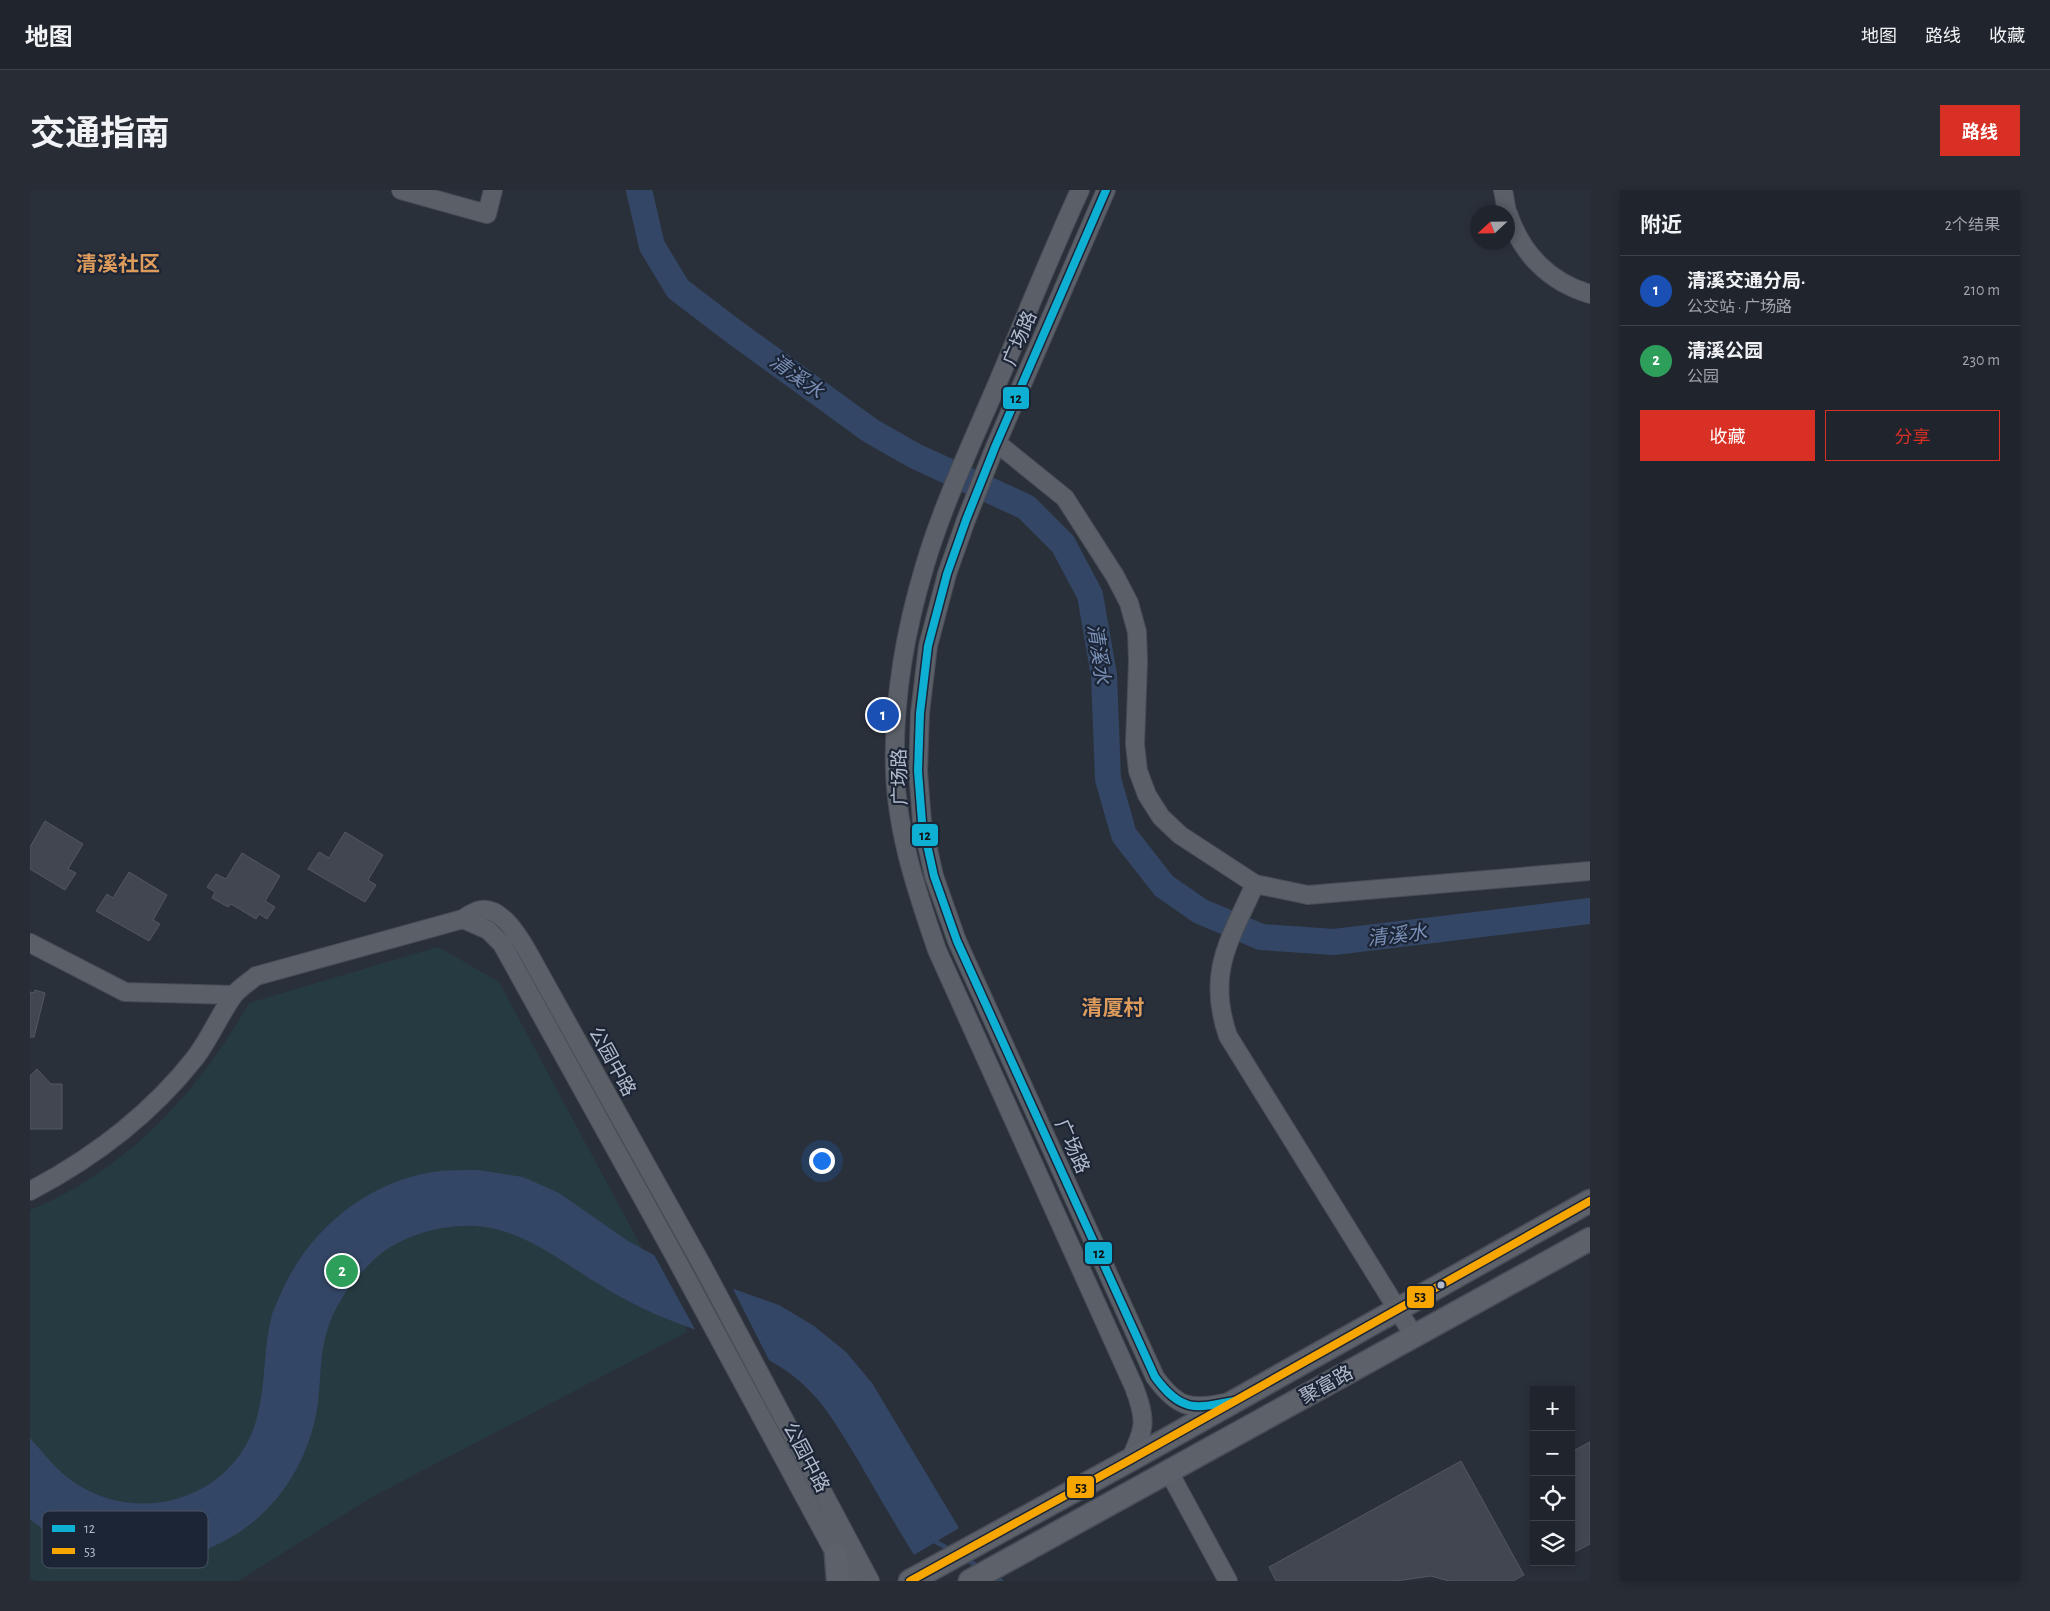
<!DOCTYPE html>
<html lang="zh">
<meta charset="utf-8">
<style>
body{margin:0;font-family:"Alegreya Sans","Noto Sans SC",sans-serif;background:#282c34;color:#f1f3f6}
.controls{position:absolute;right:15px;bottom:15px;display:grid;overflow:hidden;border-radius:0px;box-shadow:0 2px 8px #0003}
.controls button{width:45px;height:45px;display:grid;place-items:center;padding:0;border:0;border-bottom:1px solid #3d4148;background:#20242c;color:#f1f3f6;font:25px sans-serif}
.compass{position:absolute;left:1440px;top:15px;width:45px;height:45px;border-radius:50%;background:#20242c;box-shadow:0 2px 8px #0003;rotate:248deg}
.you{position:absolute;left:791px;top:970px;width:18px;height:18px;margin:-12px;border:4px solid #fff;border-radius:50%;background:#1a73e8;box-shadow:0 0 0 8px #1a73e833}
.badge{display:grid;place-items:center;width:32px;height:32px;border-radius:50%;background:#d93025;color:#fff;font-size:16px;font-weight:700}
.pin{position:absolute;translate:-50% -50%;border:2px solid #fff;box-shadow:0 1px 5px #0006}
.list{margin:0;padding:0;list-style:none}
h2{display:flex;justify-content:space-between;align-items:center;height:65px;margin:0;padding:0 20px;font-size:21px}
h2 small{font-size:16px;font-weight:400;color:#a2a4a9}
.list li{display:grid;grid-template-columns:32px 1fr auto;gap:15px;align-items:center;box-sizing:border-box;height:70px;padding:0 20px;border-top:1px solid #3d4148}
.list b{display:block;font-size:19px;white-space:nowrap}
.list p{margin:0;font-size:16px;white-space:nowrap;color:#a2a4a9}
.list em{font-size:16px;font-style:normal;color:#a2a4a9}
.actions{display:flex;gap:10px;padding:15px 20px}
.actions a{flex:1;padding:11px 0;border:1px solid #d93025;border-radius:0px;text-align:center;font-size:18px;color:#d93025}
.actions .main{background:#d93025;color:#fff}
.icon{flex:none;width:28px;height:28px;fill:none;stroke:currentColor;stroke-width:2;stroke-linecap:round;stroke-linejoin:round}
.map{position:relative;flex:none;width:1560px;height:1391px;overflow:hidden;border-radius:0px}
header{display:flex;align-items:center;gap:30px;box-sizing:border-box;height:70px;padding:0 25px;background:#20242c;border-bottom:1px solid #3d4148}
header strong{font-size:24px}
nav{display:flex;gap:28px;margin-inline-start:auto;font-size:18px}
.intro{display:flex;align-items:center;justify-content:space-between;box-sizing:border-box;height:120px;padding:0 30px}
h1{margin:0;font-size:35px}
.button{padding:12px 22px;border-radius:0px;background:#d93025;color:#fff;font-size:18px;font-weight:700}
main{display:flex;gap:30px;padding:0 30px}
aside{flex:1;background:#20242c;border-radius:0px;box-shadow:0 2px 8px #0003}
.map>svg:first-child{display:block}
.green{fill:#263b41}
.water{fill:#344665}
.pier{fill:#2a303a}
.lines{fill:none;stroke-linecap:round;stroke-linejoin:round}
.stream{stroke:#344665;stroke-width:4.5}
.river{stroke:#344665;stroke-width:26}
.building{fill:#414650;stroke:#525861}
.minor-casing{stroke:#484c54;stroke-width:20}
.major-casing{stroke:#484d57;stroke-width:25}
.minor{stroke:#5a5f68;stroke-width:18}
.major{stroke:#5d6169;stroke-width:22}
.bus-1-casing{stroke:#1c2536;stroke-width:11}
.bus-2-casing{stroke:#1c2536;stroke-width:11}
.bus-1{stroke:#0dafd3;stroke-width:8}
.bus-2{stroke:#f7a600;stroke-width:8}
.bus-dot{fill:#b4bbcb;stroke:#1c2536;stroke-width:2}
.labels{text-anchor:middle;stroke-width:4.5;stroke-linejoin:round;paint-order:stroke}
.street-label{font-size:19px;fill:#b4bbcb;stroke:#1c2536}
.water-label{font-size:20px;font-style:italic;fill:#798fb5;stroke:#1c2536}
.quarter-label{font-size:21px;font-weight:bold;fill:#dd9b5c;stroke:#1c2536}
.key{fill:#1c2536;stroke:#4a5263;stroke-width:1}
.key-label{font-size:14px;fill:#b4bbcb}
.line-badge{stroke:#1c2536;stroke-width:2}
.pale-badge-label{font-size:14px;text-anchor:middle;font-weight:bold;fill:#111}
</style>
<header>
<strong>地图</strong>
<nav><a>地图</a><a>路线</a><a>收藏</a></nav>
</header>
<div class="intro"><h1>交通指南</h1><a class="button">路线</a></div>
<main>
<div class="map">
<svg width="1560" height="1391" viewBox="0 0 1560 1391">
<rect width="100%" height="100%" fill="#2a303a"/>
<path class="green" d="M408,757L469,792L657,1142L342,1307L208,1391H5L0,1388V1020C96,981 169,902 219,813Z"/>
<path class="water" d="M448,980L493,987L529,1003L598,1051L635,1071L673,1088L749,1115L784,1136L816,1162L842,1193L929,1338L884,1365C865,1334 846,1302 828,1270C813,1246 799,1220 779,1200C734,1154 665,1145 610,1117C597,1110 584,1104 572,1096C531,1072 496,1040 446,1036C413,1034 373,1045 348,1066C325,1087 306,1111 297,1141C289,1166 291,1194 287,1220C278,1269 252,1313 211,1341C185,1358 155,1370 125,1371C79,1372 35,1359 0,1329V1248C14,1264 27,1281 45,1293C102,1331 182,1315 216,1255C238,1216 231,1171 241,1129C242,1122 246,1115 249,1108C275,1044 333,993 403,982C417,980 433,980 448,980Z"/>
<path class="pier" d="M622,1061L674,1085L701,1095L741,1174L726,1165L667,1143Z"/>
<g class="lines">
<path class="stream" d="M903,1347L906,1352L921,1360
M936,1369L950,1378
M963,1386L971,1391"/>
<path class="river" d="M609,0L622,56L648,99L703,141L841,241L885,266L996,317L1033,354L1060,405L1074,485L1078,589L1094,645L1134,696L1170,721L1231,747L1304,752L1560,721"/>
</g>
<path class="building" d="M15,631L53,654L38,679L46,683L35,700L0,679V657Z
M315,642L353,665L338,690L346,695L335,712L278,679L289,662L299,668Z
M212,663L250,686L235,711L245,717L237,729L229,724L226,729L201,714L198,717L182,708L185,702L177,697L186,684L196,689Z
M99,682L137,705L123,730L130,734L119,751L66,721L77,704L83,708Z
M5,800L15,803L4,847H0V802L4,803Z
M7,879L21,894H32V939H0V886Z
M1560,1252V1354L1541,1364V1262Z
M1431,1271L1494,1385L1483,1391H1419L1401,1386L1366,1391H1246L1239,1377Z"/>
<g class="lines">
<defs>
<path id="minor" d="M371,0L457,24L463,0
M1050,0C1021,63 995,128 968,192C943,251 913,314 895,375C875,441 863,512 865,581C867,643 887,702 907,760L1104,1197C1117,1231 1115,1238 1100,1270
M1076,0L965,257L936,330L917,384L898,456L890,523L888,581L892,632L904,686L927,751L1125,1187C1146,1216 1159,1221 1194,1213
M1473,0L1477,22
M1478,23C1491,63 1519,92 1560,104
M967,253L1035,308L1085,386L1099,413L1107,442L1108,472L1105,554L1108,581L1117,605L1131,627L1150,645L1225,694L1278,705L1560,681
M1225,694C1200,750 1176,782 1198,846L1384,1146
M433,729L458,740L472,754L643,1063L820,1391
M0,753L95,802L204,805
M0,1001C65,967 120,925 165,868C180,848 189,826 203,806C209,798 219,792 226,786L433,729C437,726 442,723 447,721C473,712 495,757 505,775L672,1075L840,1391
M1139,1282L1198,1391"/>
<path id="major" d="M806,1365L808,1391
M880,1391L1100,1270L1560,1011
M940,1391L1560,1049"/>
</defs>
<use href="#minor" class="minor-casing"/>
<use href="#major" class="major-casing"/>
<use href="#minor" class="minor"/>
<use href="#major" class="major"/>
<defs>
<path id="bus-1" d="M1076,0L965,257L936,330L917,384L898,456L890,523L888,581L892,632L904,686L927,751L1125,1187C1151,1222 1164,1219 1204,1211"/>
<path id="bus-2" d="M880,1391L1100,1270L1560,1011"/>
</defs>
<use href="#bus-1" class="bus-1-casing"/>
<use href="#bus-2" class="bus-2-casing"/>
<use href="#bus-1" class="bus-1"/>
<use href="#bus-2" class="bus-2"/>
</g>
<circle class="bus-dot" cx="1411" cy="1095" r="4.5"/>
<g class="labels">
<g class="street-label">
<text transform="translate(989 148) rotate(-67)" y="7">广场路</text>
<text transform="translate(869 587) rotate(-91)" y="7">广场路</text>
<text transform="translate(583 871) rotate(61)" y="7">公园中路</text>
<text transform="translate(1043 956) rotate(66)" y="7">广场路</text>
<text transform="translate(1296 1194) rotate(-29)" y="7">聚富路</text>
<text transform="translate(777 1267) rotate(62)" y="7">公园中路</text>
</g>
<g class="water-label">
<text transform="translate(767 186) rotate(36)" y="7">清溪水</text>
<text transform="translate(1069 464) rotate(82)" y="7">清溪水</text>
<text transform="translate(1367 745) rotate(-7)" y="7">清溪水</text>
</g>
<g class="quarter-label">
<text x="88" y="81">清溪社区</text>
<text x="1083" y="825">清厦村</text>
</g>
</g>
<rect x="12" y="1321" width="166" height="57" rx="8" class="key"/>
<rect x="22" y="1335" width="23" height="7" fill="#0dafd3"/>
<rect x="22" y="1358" width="23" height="6" fill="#f7a600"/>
<g class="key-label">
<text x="54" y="1343">12</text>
<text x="54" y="1366">53</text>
</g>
<g class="line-badge">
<rect x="972" y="196" width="28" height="24" rx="5" fill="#0dafd3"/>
<rect x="881" y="633" width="28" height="24" rx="5" fill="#0dafd3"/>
<rect x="1054" y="1051" width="29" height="24" rx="5" fill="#0dafd3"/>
<rect x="1376" y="1095" width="29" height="24" rx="5" fill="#f7a600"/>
<rect x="1036" y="1285" width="29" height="24" rx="5" fill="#f7a600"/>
</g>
<g class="pale-badge-label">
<text x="986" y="213">12</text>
<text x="895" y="650">12</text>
<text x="1069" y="1068">12</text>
<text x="1390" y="1111">53</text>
<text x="1051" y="1302">53</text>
</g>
</svg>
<div class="controls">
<button>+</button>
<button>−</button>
<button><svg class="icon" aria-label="locate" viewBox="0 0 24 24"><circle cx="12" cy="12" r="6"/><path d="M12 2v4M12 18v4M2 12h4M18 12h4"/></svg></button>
<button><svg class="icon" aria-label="layers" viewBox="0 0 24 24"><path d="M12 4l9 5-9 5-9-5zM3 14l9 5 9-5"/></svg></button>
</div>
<svg class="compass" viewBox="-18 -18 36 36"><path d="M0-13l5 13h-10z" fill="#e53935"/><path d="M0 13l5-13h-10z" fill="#a2a4a9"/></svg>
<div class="you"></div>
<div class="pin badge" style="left:853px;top:525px;background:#1a4fb4">1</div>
<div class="pin badge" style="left:312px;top:1081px;background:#2e9e5b">2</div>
</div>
<aside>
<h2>附近<small>2个结果</small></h2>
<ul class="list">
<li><span class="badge" style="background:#1a4fb4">1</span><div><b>清溪交通分局·</b><p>公交站 · 广场路</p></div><em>210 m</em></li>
<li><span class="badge" style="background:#2e9e5b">2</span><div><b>清溪公园</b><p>公园</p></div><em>230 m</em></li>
</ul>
<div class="actions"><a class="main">收藏</a><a>分享</a></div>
</aside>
</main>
